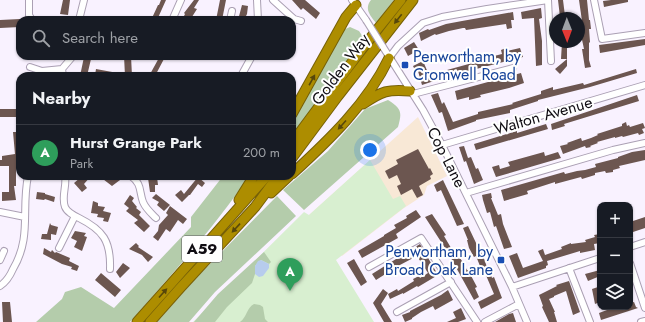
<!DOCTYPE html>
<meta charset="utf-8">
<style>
body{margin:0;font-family:Jost,sans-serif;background:#20242c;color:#f1f3f6}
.controls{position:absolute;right:12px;bottom:12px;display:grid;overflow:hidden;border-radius:8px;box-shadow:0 1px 3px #0004}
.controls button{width:36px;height:36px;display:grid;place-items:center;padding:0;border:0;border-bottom:1px solid #363941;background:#171b24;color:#f1f3f6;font:20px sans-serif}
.compass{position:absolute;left:549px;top:12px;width:36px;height:36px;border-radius:50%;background:#171b24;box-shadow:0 1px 3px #0004;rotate:179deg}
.you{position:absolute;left:370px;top:150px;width:14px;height:14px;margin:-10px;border:3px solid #fff;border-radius:50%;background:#1a73e8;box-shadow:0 0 0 6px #1a73e833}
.badge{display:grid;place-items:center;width:26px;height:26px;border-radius:50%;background:#9b5f22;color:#fff;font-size:13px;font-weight:700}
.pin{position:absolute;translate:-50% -33px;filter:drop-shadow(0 1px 2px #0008)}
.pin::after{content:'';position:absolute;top:21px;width:14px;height:12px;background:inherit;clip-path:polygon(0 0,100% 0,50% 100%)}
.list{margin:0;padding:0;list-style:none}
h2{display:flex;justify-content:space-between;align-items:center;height:52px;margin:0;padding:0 16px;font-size:17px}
h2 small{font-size:13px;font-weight:400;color:#9ea1a6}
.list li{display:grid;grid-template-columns:26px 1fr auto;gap:12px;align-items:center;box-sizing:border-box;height:56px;padding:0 16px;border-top:1px solid #363941}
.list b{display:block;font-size:15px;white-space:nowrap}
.list p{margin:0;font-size:13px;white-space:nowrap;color:#9ea1a6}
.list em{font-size:13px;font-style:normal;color:#9ea1a6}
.icon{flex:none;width:22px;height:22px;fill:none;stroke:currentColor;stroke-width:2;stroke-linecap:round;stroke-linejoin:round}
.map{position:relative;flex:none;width:645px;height:322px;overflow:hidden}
.search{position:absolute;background:#171b24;box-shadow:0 1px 3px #0004;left:16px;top:16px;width:280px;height:44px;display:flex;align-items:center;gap:10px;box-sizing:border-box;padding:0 14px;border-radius:12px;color:#9ea1a6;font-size:15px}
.panel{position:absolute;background:#171b24;box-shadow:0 1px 3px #0004;left:16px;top:72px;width:280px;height:108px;border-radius:12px}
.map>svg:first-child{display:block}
.education{fill:#f8e8d6}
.green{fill:#d8efd0}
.forest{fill:#b4ccab}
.water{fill:#b7cced}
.building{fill:#6c5650}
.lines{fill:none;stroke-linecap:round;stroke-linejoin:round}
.minor-casing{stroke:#aba0b4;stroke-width:8}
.highway-casing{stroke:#766007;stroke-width:11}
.minor{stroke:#fff;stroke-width:6}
.highway{stroke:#ad8d00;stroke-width:9}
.minor-bridge-casing{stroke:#aba0b4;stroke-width:8;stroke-linecap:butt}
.minor-bridge{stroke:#fff;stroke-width:6}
.oneway{fill:#57470a}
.transit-dot{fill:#1a4fb4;stroke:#fff;stroke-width:1.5}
.labels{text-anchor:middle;stroke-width:4;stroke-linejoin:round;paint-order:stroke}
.shield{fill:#fff;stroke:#58565a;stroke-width:1}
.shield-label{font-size:15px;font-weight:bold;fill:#100d13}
.transit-label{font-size:16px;fill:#164399;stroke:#fff;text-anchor:start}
.street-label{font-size:16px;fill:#100d13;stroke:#fff}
</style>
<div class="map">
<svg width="645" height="322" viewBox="0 0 645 322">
<rect width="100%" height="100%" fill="#f9f2ff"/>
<path class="education" d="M418,117L447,176L427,186L424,195L404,208L342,256L309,215Z"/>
<path class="green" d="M370,160L393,199L400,196L406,206L336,260L374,322H193L304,212L309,215Z"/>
<path class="forest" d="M371,0H394L376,23C370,15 364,9 371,0Z
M350,27L359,31L365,40L334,75L309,114L292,137V123L305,100L314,80L343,30Z
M388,100C402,109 402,112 398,127L304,210L283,190L328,151L365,109Z
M223,176H249C214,228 171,275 130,322H36L62,299L65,292L81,287L114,308L191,227V217Z
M277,196L296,216L215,292L189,322H157L197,277Z
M264,252L271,262L269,264L261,260L255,266V274L252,283L227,307L215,322H194L218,294Z
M254,304L260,305L263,307L265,319L268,322H240C247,317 247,307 254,304Z"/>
<path class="water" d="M261,260L269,264V268L263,276L259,277L255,274V266L258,261Z"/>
<path class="building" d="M63,0H70L68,15L60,14Z
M161,0H166L157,20L152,18L158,5H159Z
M194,0H199L194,8L197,9L190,20H182L185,14L184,13Z
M220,0H226L222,20H216Z
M292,0H305L320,13L316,19L303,8L301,10Z
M558,0H563L565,16L560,17Z
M579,0H587L589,20H590L591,29H589L590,42L589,43V60L591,67L585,68L582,49H584L581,35H583L582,21Z
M611,0H628V2L604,7L603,1Z
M242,5L248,6L247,14L244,20H238Z
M541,8L542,18L539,19L542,41V65L536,66L534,18L522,19L521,12Z
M513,12L514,20H511L512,28L507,29L506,24L466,30L465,28H463L449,31L436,35L435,34L421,41L419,33L428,29L429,30L446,24L462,21Z
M20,19V27L0,28V20Z
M645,39V45L600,53L599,45Z
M414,42L419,50L408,56L404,48Z
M562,42H567V66L560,74L555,69L567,59H561Z
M506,48L507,51L520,48L523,57L449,76L447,70L476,62L475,58H479L480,61L489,58L488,55L493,54L494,56L502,54L501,50Z
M124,56H131L132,76H125Z
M160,56L165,57L155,76H149Z
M84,57L91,59L87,76H80Z
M423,61L429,75H432L434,81L422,85L418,71L416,72L413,66Z
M96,69L123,74V76L95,75Z
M636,69L637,73L590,87L538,100V101L510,110V113L476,120V121L448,131L442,112L439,113L431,95L438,93L442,104L444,102L453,122L478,114V112L513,104L512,103L541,94V91L553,87V90L583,83L584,85Z
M521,73L524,83L509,88L480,95L481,97L469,100V97L457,100L455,91Z
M637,95L639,101L564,124L565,126L552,130L551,124Z
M0,109H16V117H0Z
M626,122L627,126L629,125L630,127L643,123L645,128L642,129L644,133L639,135L638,133L623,137L622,136L615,138V137L597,142L598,143L590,146L591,147L586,148L585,146L563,154L560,146L568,144L567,143L581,138L582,141L591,138L598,135L597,134L622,126V124Z
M546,124L548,129L476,150L474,144L517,131V133Z
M13,132H20V165H16V186H14L16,200L2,201V192H9V166H0V160H2V156L15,154Z
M464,146L468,158L471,157L476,169L478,168L483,180L474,184L466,161L464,162L459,147Z
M418,149L429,169L430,168L433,174L430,176L431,179L419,186L423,195L417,198L412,189L401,195L397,186L401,184L397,175L389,179L385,171L398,164L396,160Z
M645,150V160L619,166L620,168L613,170V172L606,173L605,171L595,173V175L582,179L581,177L555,184V182L527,191L528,194L504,201L501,190L564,172L565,174L577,171L585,170L596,167L595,164L618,158V157L632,152Z
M544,152L545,156L558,152L561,158L496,177L492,167L499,165L500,169L510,166L508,162Z
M78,176H91L84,184L87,188L82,192L74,183L80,178Z
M99,176H116L120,180L112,186Z
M157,177L158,185H155V192H150L148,178Z
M198,177L205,183L202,187L198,184L190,195H189L182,202L175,195L181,190L184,194Z
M443,180L464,224L457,226L441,190L437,192L434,185Z
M37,192L45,193V194L55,197L54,202L45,199L44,200L36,199Z
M491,193L492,198H491L498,215L501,214L503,224L512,247L504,249L496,226L494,227L490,212L487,213L483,200L482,195Z
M156,194L170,205L164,211L157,205L159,202L152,198Z
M130,195L134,198L132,201L137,207L136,208L141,212L139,215L150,226L144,232L134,223L138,220L126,211L129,208L124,204Z
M93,201L98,203V206L105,207L103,211L111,213L108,222L103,221L104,218L97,217L98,214L91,213Z
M170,206L187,219L183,224L178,220L170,232L166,229L158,241L153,237L158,231L159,225L168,215L166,213Z
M416,210L421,217L396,234L398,238L362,258L358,251L384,236V235L396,228L394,225L407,218L406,216Z
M432,214L446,235L444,236L454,253L456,252L462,261L467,270H468L477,287L475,288L479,297L474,300L447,251L425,217Z
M645,217V228L630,233V222Z
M50,223L51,225L58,227L56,235L51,234V240L41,239L42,234H47Z
M468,226L477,245H478L483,256L487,267H489L492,278L494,277L502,298L481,309L478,302L494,294L482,266H480L476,256L474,257L469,248L467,240H468L463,228Z
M75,231L86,233L84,236L87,237L82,251L74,247L77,241L71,238Z
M600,234V243L594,244L595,250L580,253V251L547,261L548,265L546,266V268L518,278L509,256L517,253L523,268L543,261L538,251L543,249L545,255L562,249L561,247L571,243V244L586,242L585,240L595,237L594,235Z
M136,243L139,246L138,247L153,257L148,262L142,255L129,249Z
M420,244L438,275L418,287L417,286L403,294V293L390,299L388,294L397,289L398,291L414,281L413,279L419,276L420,278L428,273L417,256L398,266L376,280L372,274Z
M44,248L51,252L52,250L55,253L56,252L70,258L69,261L79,266L77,271L71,269L72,267L62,264L43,254Z
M354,259L367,282L361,286L347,263Z
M123,263L130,268L120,278L116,272Z
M600,270V276L588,281L585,274Z
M101,273L121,290L115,297L95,280Z
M569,281L580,312L573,315L566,291L554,296V297L549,299L555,312H554L557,322H549L542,307L543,306L539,295L557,286L556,285Z
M598,287L600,302L595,304L592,289Z
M383,289L388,293L381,304L392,322H384L373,303Z
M448,290L453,300L435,310L433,306L421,312L412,318V319L405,322L402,315L410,312V311L441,295Z
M2,302H10L12,322H3Z
M634,302L636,307L638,308L601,320L599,313L615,307H630V303Z
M461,308L466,319L458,322H447L456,318L453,312Z
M513,313L516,322H495L509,314Z"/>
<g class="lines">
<defs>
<path id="minor" d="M29,0V15L32,20
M257,0L258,20
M273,0L294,19L301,21
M352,0L366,20
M594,0L602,39L645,33
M173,18L181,0
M79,20L84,0
M230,20L232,11
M383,47L423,110L442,145L512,287L527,322
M389,58L398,46L423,23L442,17L487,9L548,0L551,61
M30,67L42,71L62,69
M63,76L62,69L73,56
M241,76L252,56
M413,94L513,68
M442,145L645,85
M65,176C67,186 61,197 65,207C67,212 73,215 79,218C103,230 111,241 110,269
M131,176C142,184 139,191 143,202C146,209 151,213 156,218
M466,193L613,150L645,143
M0,212L25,217
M630,247L645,242
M59,248L75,216
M0,260L4,251
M630,263L645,308
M369,267L421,238L477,322
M569,268L590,322
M0,286C6,282 10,276 13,269C32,237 21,210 28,176
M512,287L600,258
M397,312L451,282
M485,322L519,304
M641,322L645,321"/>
<path id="highway" d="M363,104C382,91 388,89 410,91
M292,114L346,17L356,5
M292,143L364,46L401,0
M292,158L338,96L413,0
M292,174C329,140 367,104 389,58
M271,193L289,176
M239,200L254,176
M137,322L267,176
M150,322L181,287L255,207L278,176"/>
</defs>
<use href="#minor" class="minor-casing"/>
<use href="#highway" class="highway-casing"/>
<use href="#minor" class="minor"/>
<use href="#highway" class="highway"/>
<defs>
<path id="minor-bridge" d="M366,20L383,47"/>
</defs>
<use href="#minor-bridge" class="minor-bridge-casing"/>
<use href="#minor-bridge" class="minor-bridge"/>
</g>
<defs><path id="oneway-solid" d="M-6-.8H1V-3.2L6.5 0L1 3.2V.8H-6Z"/></defs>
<g class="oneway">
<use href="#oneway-solid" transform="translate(398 19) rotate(128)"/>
<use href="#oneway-solid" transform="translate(312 80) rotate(-61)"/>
<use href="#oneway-solid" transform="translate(342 125) rotate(132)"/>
<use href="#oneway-solid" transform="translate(236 228) rotate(133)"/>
<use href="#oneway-solid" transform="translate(163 293) rotate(-48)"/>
</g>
<g class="transit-dot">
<rect x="401" y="61" width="8" height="8" rx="2"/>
<rect x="497" y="256" width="8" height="8" rx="2"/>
</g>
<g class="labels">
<rect class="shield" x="182" y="236" width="40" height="26" rx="3"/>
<g class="shield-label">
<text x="202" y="254">A59</text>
</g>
<g class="transit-label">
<text x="413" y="62">Penwortham, by<tspan x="413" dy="18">Cromwell Road</tspan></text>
<text x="493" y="257" text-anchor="end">Penwortham, by<tspan x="493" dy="18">Broad Oak Lane</tspan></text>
</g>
<g class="street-label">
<text transform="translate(340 69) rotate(-53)" y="6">Golden Way</text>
<text transform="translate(543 115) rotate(-16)" y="6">Walton Avenue</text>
<text transform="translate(447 157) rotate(63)" y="6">Cop Lane</text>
</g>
</g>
</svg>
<div class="controls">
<button>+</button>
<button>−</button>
<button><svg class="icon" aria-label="layers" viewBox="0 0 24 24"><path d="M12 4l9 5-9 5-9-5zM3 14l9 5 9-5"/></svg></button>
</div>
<svg class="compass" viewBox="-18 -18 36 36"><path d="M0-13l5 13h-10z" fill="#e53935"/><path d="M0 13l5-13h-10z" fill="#9ea1a6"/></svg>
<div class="you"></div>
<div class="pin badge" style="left:290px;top:291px;background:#2e9e5b">A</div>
<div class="search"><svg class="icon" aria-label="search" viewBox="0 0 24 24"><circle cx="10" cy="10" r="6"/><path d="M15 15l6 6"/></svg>Search here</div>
<section class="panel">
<h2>Nearby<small></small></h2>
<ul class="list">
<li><span class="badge" style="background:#2e9e5b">A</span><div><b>Hurst Grange Park</b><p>Park</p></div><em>200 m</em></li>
</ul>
</section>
</div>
